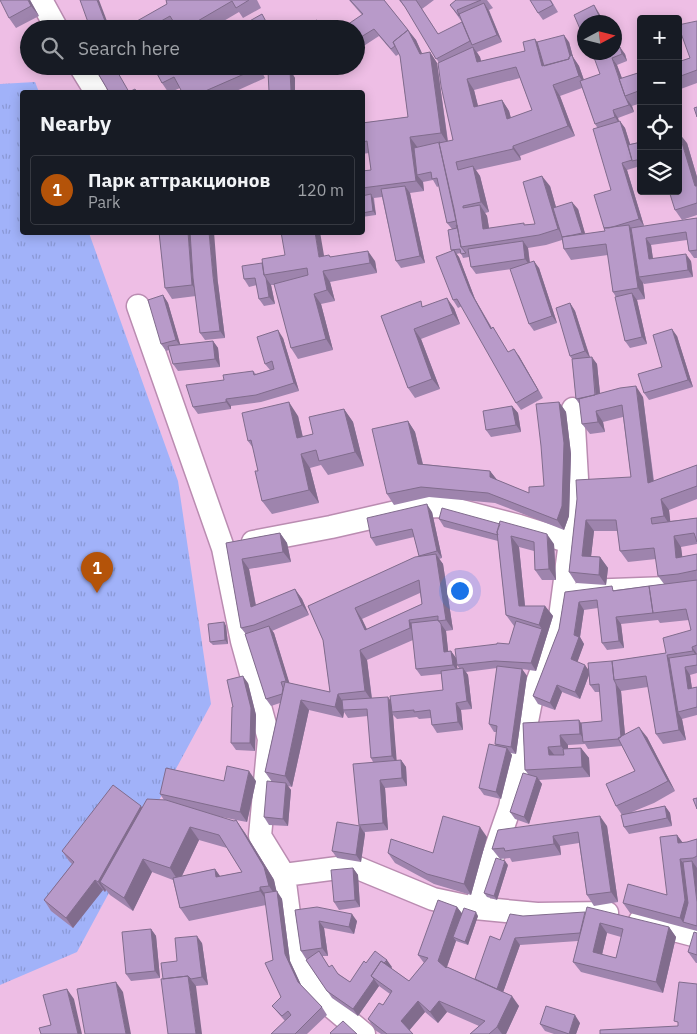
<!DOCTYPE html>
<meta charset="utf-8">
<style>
body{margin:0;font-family:"IBM Plex Sans",sans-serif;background:#20242c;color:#f1f3f6}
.controls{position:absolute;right:15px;top:15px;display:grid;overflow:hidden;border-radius:5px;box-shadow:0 2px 12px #0003}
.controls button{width:45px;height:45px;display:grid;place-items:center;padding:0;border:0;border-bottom:1px solid #363941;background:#171b24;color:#f1f3f6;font:25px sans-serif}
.compass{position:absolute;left:577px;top:15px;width:45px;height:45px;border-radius:50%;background:#171b24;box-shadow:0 2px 12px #0003;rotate:83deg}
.you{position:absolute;left:459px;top:590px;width:18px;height:18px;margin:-12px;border:4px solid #fff;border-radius:50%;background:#1a73e8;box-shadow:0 0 0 8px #1a73e833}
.badge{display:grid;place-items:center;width:32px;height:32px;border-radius:50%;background:#b45309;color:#fff;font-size:16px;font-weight:700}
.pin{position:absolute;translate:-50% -41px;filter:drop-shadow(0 1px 2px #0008)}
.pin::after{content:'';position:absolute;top:26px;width:18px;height:15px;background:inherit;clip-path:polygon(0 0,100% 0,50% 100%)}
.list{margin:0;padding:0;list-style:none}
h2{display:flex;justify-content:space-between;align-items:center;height:65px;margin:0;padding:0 20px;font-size:21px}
h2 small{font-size:16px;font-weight:400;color:#9ea1a6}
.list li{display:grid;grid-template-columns:32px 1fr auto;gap:15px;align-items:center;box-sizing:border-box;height:70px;margin:0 10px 10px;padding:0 10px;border:1px solid #363941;border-radius:5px}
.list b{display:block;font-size:19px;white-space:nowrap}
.list p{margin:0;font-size:16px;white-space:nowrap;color:#9ea1a6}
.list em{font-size:16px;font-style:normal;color:#9ea1a6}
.icon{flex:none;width:28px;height:28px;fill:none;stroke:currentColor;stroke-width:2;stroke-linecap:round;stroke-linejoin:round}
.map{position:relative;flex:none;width:697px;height:1034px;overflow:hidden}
.search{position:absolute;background:#171b24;box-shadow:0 2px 12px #0003;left:20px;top:20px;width:345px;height:55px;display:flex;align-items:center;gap:12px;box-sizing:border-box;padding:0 18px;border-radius:28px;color:#9ea1a6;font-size:19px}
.panel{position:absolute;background:#171b24;box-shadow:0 2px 12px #0003;left:20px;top:90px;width:345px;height:145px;border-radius:5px}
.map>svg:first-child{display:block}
.grass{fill:url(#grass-tufts)}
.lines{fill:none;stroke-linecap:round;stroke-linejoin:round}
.minor-casing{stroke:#ba8cb1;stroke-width:25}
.minor{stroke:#fff;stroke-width:22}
.wall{fill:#9e84ad;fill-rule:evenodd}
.shaded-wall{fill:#816c8d}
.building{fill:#b89ac9;stroke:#816c8d;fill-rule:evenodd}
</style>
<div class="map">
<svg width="697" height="1034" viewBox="0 0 697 1034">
<defs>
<pattern id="grass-tufts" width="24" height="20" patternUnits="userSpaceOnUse" patternTransform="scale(1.25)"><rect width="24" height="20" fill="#a1b2f9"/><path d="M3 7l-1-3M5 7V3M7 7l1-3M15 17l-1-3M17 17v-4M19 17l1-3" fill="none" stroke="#8a98d5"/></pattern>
</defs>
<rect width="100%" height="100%" fill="#eebee5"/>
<path class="grass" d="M35,82L39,92H22V232L89,233L178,481L211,704L77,952L0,985V84Z"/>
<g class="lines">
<defs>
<path id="minor" d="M41,0L57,29
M80,66L96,92
M138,306L223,548L242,641L269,739L260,836L284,875L295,961L314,992L364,1034
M253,542L331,527L418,507L442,506L519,526L570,542
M584,591L697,587
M284,875L353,866L433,899L475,908L537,914L607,913
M475,908L510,807L532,696L559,625L570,542L577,479L573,409
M640,921L697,936"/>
</defs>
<use href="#minor" class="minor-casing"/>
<use href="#minor" class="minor"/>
</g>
<path class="wall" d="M30,0L39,16L16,28L9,18Z
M166,0H257L261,8L243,18L239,12L210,29H178L177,27H176L177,29H139L167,4Z
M349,0H384L416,40L422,54L430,52L437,63L448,141L453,140L439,63L408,11L399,0H434L422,9L438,34L464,25L450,5L456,0H487L493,8L489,10L502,42L477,52L480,57L481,61L525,51L538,43L569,42L573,57L579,66L584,80L600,74L616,48L625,54L627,61L617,65L622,78L641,72V103L632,106L634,112L618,118L619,121L625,128L630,144L641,142V171H639L637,167L627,170L644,226L640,227L697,218V258H694L689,251L687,240L651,245L653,259L691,261L693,277L644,284L643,283L645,299L637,300L647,344L630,348L625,341L616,297L613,292L608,255L571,260L564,249L562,240L546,245L528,248L530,262L539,268L557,323L534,331L529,324L511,269L476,274L471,267L469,257L463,258L461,253L456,254L459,257L475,299L492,328L493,327L508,352L519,356L543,398L521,410L516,403L462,306L458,308L453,300L451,251L452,229L447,223L439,186L437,187L433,180L423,182L424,191L410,193L425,263L401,268L396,261L382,197L374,198L376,215L362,217V171L371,170L369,153L362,154V123L408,117L400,56L399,54L396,56L379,36L356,51V29L362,15ZM520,78L532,110L511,118L509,111L502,100L478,106L474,90ZM582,88L595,124L597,127L611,190L605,231L585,234L578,209L556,207L550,186L535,224L489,228L487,216L485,213L489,212L480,176L476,170L521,160L520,156L575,136L560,96Z
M551,0L558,12L543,20L538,13Z
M697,21V83L678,90V62L690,58Z
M153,66L201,73L258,66L265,78L234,92H182L180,88L171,92H168L162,83Z
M269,66H287L279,71L290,70L295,78L272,71Z
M687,143L697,177V215L682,220L675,210Z
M159,232L218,283L225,338L205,340L200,333L196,296L172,299L165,288Z
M285,255L324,256L375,261L377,273L330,282L335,301L321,304L333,350L298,359L291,348L275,285H271L275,304L264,306L259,299L257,285L249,287L244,279L262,263Z
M163,295L168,303L180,345L213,341L218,348L220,367L178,371L173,364L169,350L166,351L161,344Z
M570,303L575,311L590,357L597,364L600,393L643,397L654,481L697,465V499L669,510L670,521L697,518V544L681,547L682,557L697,554V673L690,675L692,688L697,687V715L682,719L686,740L663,744L656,734L648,687L621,691L625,734L647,737L675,791L654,803L632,812L665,806L670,813L672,826L629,834L624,827L622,815L616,806L635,771L622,746L588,749L585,744L568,745V749L581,748L589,758L590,777L539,780L542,784L529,824L515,819L510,812L528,774L525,770L523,723L579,720L581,723L602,721L600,692H595L590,685L589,675L580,699L562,692L555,710L538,704L533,696L559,629L565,592L615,590L664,584L658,576L656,559L628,562L620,551L618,531H594L591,556L600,557L608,568L606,585L576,583L569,572L577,499L631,477L623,417L603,422L605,432L590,434L582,424L580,405L576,399L572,359L570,356ZM598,608L602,643L607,650L624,648L621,624L658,620L660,623L689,620L691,630L666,653L612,661L589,670L577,662L584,644L580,637L584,610Z
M424,306L454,308L460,324L421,339L440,389L415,398L408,388L381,316Z
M677,336L693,387L649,400L644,393L662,367Z
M283,338L299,391L261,402L231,406V409L198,414L193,407L224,380L253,371L256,374L270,370L265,364Z
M559,402L566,412L571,454L569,516L564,530L495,503L429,497L394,505L387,494L408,421L415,432L423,464L490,471L497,480L529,493L544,486Z
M512,406L518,413L521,432L491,437L486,430Z
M344,409L353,422L364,466L328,475L321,465L310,468L319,503L272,514L262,501L258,471L253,448L248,441L298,416L303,437L313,434Z
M432,512L442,558L439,559L443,564L453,630L446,631L448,651H451L456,658L457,669L459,668L457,665L509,644L515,626H514L506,615L498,541L444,527L439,519L554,544L556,580H542L535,570L534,551L519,547L525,606H545L553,616L536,671L522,669L527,676L516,754L510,753L512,755L501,799L484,795L479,788L496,745L495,744L497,732H494L489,724L497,668L466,672L468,675L472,709L461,710L463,730L437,733L432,725L431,718L419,719L417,717L397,719L393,715L396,760H401L406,767L407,786L385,788L388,830L365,832V834L361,862L337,858L332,851L360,826L359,825L373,762L371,758L368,716L348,718L344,712L343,718L309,710L292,787L288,786L291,790L288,826L269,825L264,817L272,782L265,772L280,703L271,706L266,699L245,633L241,628L226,543L280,533L287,543L291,562L249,569L256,605L295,589L302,599L309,615L272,631L274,633L289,683L330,692L323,640L308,606L419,556L414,537L376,546L371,538ZM420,593L422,604L367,629L362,619ZM413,640L416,669L421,676L441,674L443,690L390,700L372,698L367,660Z
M224,622L226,626L228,644L213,645L210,642Z
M248,683L256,715L255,751L236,750L231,743L233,707Z
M224,781H256L247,822L236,820L245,833L274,880L276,891L282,899L290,961L301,985L322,1007L327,1015L307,1034H271L285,1021L278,1013L272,1006L281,997L273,960L266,905L189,921L180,908L173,880L152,872L133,911L110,895L106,890L105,892L103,890L73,928L51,911L44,900L72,864L69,861L62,851L142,807L164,800L160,794ZM212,815L236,820L234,821ZM199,840L227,848L242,872L220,876L215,869L182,876Z
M607,826L618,902L594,906L587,895L579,843L560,846L561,855L512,862L510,858L500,859L492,849L498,830Z
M677,835L683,843L687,842L697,839V931L630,913L623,903L667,895Z
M487,837L471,895L434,884L395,863L388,853H433Z
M508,865L497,900L487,897L484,893Z
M353,868L358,875L360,907L339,910L334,902Z
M457,907L462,914L478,916L468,945L456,941L447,967L475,979L500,940L523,916L669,927L676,937L663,993L581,972L573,962L578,941L520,945L503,992L519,1006L506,1034H470L479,1026L447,1012L438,1023L425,1012L409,1030L413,1034H381L375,1030L368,1019L383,1005L390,994L379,986L358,1016L332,998L306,960L308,958L306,959L301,951L295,910L357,921L354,934L324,928L328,956H322L329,967L350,982L366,963L392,967L391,968L409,981L424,963L418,955ZM607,933L621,937L616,958L602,955Z
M151,929L156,936L160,978L131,981L126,974Z
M697,933V963H696L688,952Z
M202,943L208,985L196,986L163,979L177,961Z
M580,1023L576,1034H554L545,1031L540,1024Z"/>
<path class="shaded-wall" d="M28,0H30L39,16L31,6Z
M97,0H99L110,29H108Z
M484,3L489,11L502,42L497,35Z
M594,5L599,13L604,22H602Z
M408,30L416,40L427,64L420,54Z
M564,35L569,42L573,57L579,66L586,86L579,76L571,62Z
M535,39L543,50L545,69L542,66Z
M473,47L480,57L484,73L477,62Z
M620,47L625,54L627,61L622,54Z
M430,52L437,63L448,144L441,133Z
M612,58L617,65L628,95L626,96Z
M196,66H198L207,84L200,74Z
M257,66H258L265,78Z
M290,70L295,78V92H291Z
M467,79L474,90L481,118L474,107Z
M553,85L560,96L575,136L568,126Z
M627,99L632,106L634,112L629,105Z
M502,100L509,111L514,130L507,119Z
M613,110L618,118L620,125L615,117Z
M620,121L625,128L635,160L632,161Z
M679,133L687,143L697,177V188L695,186Z
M410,137L418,148L417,175L423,182L424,191L416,181Z
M513,146L520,156L521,160L513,149Z
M622,163L627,170L644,226L639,219Z
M473,166L480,176L489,212L481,202Z
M542,176L550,186L565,239L558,229Z
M405,186L410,193L425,263L420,256Z
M371,194L373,198L376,215L373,211Z
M572,202L578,209L587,240L582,233Z
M480,205L487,216L491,240L483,229Z
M629,225L636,235L639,277L643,283L645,299L638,288Z
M188,232H194L200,295L192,285Z
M209,232H214L218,283L225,338L220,331L213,276Z
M315,232H320L326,267L319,257Z
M646,238L651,245L654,266L649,259Z
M523,241L528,248L530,266L525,259Z
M454,250L459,257L475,299L496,336L491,329L470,291Z
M368,251L375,261L377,273L370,263Z
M686,254L691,261L693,277L688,270Z
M534,261L539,268L557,323L552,316Z
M323,271L330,282L335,301L327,290Z
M266,278L271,285L275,304L269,297Z
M632,293L637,300L647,344L642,337Z
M314,294L321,304L333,350L326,339Z
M163,295L168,303L181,347L176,340Z
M447,298L454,308L460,324L453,314Z
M570,303L575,311L590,358L585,351Z
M414,329L421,339L440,389L432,379Z
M672,329L677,336L693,387L688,380Z
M278,330L283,338L299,391L294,383Z
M213,341L218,348L220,367L215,359Z
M514,349L519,356L543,398L538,390Z
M592,357L597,364L601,404L596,397Z
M636,386L643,397L655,494L648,483Z
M226,399L231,406V409L226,402Z
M289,402L298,416L306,452L297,438Z
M559,402L566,412L571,454L569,516L564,530L557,520Z
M512,406L518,413L521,432L516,425Z
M344,409L353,422L364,466L355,452Z
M596,411L603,422L605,432L598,422Z
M408,421L415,432L425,474L418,464Z
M301,454L310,468L319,503L309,490Z
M490,471L498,481L490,477Z
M661,499L669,510L671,527L664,516Z
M427,504L432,512L442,558L437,551Z
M586,520L594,531L590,566L582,556Z
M280,533L287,543L291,562L283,552Z
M547,534L554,544L556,580L549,569Z
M511,536L519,547L526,616L519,606Z
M674,536L681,547L684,569L676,558Z
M436,554L443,564L453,630L446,620Z
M600,557L608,568L606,585L599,575Z
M242,559L249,569L258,618L251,607Z
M295,589L302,599L309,615L302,605Z
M579,602L584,610L580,637L584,644L576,666L571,659Z
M545,606L553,616L536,671L531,663L542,629L539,625Z
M355,608L362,619L372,641L365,630Z
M616,617L621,624L624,648L619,641Z
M409,620L416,630L417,638L410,628Z
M224,622L226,626L228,644L225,640Z
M441,624L446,631L449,659L444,652Z
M269,626L274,633L291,688L286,681Z
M692,647L697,654V657L693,651Z
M360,650L367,660L372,701L365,691Z
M451,651L456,658L458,672L453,665Z
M667,655L674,666L678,712L682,719L686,740L679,730Z
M585,665L590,672L580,699L575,692Z
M685,667L690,675L693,696L688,689Z
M463,668L468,675L472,709L467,701Z
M522,669L527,676L516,754L511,747Z
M243,676L248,683L256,715L255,751L250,743Z
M616,684L621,691L626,746L621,738Z
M557,685L562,692L555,710L550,703Z
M338,694L345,705L343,710L344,712L343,718L335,707Z
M388,697L393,704L392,712L393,715L397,764L392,756Z
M301,700L309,710L292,787L285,776Z
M456,703L461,710L463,730L458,722Z
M579,720L586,731V742L580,734Z
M639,727L647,737L675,791L668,781Z
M560,735L568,745V756L561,746Z
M548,747L556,757L549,755Z
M507,748L512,755L501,799L496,792Z
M581,748L589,758L590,777L582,767Z
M401,760L406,767L407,786L402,778Z
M249,771L256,781L247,822L240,812Z
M537,777L542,784L529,824L524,817Z
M380,780L385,788L388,830L383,823Z
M286,783L291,790L288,826L283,819Z
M141,806L148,817L100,882L106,890L105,892L98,882Z
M665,806L670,813L672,826L667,818Z
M600,816L607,826L618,902L611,892Z
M236,820L245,833L274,880L277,893V891L282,899L290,961L303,989L298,982L285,954L277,898L269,886Z
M360,826L365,834L361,862L356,855Z
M190,827L199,840L179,882L170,868Z
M480,827L487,837L471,895L464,884Z
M677,835L685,846L678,843Z
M553,836L560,846L561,855L554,844Z
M143,859L152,872L133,911L124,898Z
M680,859L688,869L693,910L683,922L680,918Z
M505,861L508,865L497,900L494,896Z
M692,861L697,868V902Z
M353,868L358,875L360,907L355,900Z
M215,869L224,882L216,877Z
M95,880L103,890L73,928L66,918Z
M260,887L269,900V904L260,891Z
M457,907L465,917L453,937L456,941L445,972L438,961Z
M476,912L478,916L468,945L465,942Z
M352,914L357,921L354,934L349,927Z
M319,921L324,928L328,956L322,948Z
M600,923L607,933L600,963L593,952Z
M669,927L676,937L663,993L656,982Z
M151,929L156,936L160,978L155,971Z
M197,936L202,943L208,985L202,977Z
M515,938L520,945L501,998L496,991Z
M387,960L392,967L381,983L374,978Z
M188,976L196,986L202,1034H196Z
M374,979L379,986L358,1016L353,1009Z
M116,982L123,992L131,1034H126Z
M67,989L74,999L82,1034H78Z
M512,996L519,1006L506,1034H502L497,1027Z
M418,1001L425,1012L408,1032L401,1021Z
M439,1001L447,1012L438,1023L430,1012Z
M575,1015L580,1023L576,1034H569Z"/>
<path class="building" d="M0,0H28L31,6L9,18Z
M80,0H97L108,29H80L89,25Z
M166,0H249L236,8L232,1L184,29H178L170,16L147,29H139L137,21L167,4Z
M350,0H384L408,30L393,42L395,46L391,49L374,29L356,40V29H341L363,14Z
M400,0H416L438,34L462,22L470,41L436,59L405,7Z
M456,0H481L457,10L459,15V16L450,5Z
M530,0H550L553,5L538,13Z
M484,3L497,35L472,45L459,14Z
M594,5L602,22H584V38L574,15Z
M262,14L270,29H249L246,23Z
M317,20L320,29H296Z
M697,21V70L678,77V62L690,58L678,25Z
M175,26L176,29H170Z
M408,30L420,54L430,52L441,133L410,137L416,181L362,188V171L371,170L367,141L362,142V123L408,117L400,56L393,42Z
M564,35L570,56L569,57V59L544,66L537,42Z
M535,39L542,66L569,59V57L572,55L579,76L553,85L568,126L513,146V149L456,162L458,170L473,166L481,202L463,206V208L480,205L483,229L524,223V225L535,224L523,182L542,176L558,229L539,235L461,247L454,209L439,143L453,140L441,86L438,63L473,47L477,62L525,51L523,42ZM516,67L532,110L507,119L502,100L474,107L467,79Z
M620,47L622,54L612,58L625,96L629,105L613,110L615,117L595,124L580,81L600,74L592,52H614V48H615Z
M102,66H114L129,92L135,89L137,92H109L96,70Z
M153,66H196L200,74L218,66H257L258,68L203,92H182L174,77L162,83Z
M290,70L291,92H269L268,71Z
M641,72V90L625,96L619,79Z
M697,107V117L694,108Z
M620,121L632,160L622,163L639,219L609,228H604L594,195L611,190L593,129Z
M678,133H679L695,186H697V203L675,210L669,191H678Z
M440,142V143H439L456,221L447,223L437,178L432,179L431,172L417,175L414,148Z
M641,142V159L632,161L628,145Z
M405,186L420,256L396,261L381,189Z
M371,194L373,211L362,213V196Z
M572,202L582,233L573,235L562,237L553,208Z
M697,218V250L689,251L686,232L646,238L649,259L686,254L688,270L639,277L631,228Z
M456,225H457L461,247L466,253L461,254L460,249L451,250L448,230L457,228Z
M629,225L638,288L613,292L606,244L564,249L562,237L605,231L604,228Z
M159,232H188L192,285L165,288Z
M190,232H209L213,276L220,331L200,333L193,278Z
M281,232H315L319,257L329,255L330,257L368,251L370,263L323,271L327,290L314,294L326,339L291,348L274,284L308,275L307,268L264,275L262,259L285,255Z
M523,241L525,259L471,267L468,249Z
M454,250L470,291L491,329L493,327L508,352L514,349L538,390L516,403L457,299L453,300L436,257Z
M534,261L552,316L529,324L510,269Z
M262,263L264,275L266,278L269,297L259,299L255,278L244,279L242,266Z
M632,293L642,337L625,341L615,297Z
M163,295L176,340L161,344L148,300Z
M447,298L453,314L414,329L432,379L408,388L381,316L421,301L422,307Z
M570,303L585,351L570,356L556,308Z
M672,329L688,380L644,393L638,374L662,367L653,335Z
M278,330L294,383L256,395L226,399V402L193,407L186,385L224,380L223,375L253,371L254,375L274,369L272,361L265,364L257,337Z
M213,341L215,359L173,364L168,346Z
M592,357L595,395L576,399L572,359Z
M636,386L648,483L697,465V486L661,499L664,516L651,518L652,524L697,518V542L694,533L674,536L676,558L697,554V570L678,574L658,576L654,548L620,551L616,520H586L582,556L600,557L599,575L569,572L577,499L576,480L631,477L622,405L596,411L598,422L582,424L579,399L620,388Z
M289,402L297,438L313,434L309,417L344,409L355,452L319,461L316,450L301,454L309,490L262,501L255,471H258L251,440L248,441L242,413Z
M559,402L564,443L562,506L557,520L488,493L421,487L387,494L372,429L408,421L418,464L490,471V477L529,493V487L544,486L541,446L536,404Z
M512,406L516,425L486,430L483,411Z
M427,504L437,551L419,556L412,529L371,538L367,518Z
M442,508L500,524L497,532L498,535L439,519Z
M500,521L547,534L549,569L535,570L534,542L511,536L519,606H545L539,625L506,615L497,532Z
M280,533L283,552L242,559L251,607L295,589L302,605L254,625L241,628L226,543Z
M436,554L446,620L438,621V616L409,620L410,628L360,650L365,691L338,694L335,707L301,700L285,776L265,772L285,682L330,692L323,640L308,606L415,557ZM419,580L422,604L365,630L355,608Z
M697,580V645L692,647L693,651L667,655L679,730L656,734L646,676L614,680L612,661L666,653L663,638L691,630L686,609L653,613L649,586Z
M612,586L613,591L649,586L653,613L616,617L619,641L602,643L597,600L579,602L574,635L579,637L571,659L585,665L575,692L557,685L550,703L533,696L559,629L565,592Z
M438,620L441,624L444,652L451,651L453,665L416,669L411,623Z
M516,621L542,629L531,663L495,661L457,665L455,649L497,644V643L509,644Z
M224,622L225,640L210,642L208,624Z
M269,626L286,681L281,682L283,688L282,694L266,699L245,634Z
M697,654V665L685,667L688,689L697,687V707L678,712L669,658Z
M612,661L614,680L616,684L621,737L618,739L583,742L581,723L602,721L599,684L590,685L588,663Z
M497,666L522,669L511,747L495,744L497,726L489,724Z
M463,668L467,701L456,703L458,722L432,725L430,710L414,712V710L392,712L390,696L443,690L441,671Z
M243,676L251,708L250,743H231L232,707H233L227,680Z
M388,697L392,756L371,758L367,709L343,710L342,700Z
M579,720L580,734L560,735L561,746L548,747L549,755H564L563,749L581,748L582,767L525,770L523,723Z
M639,727L668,781L647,792L616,806L606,784L635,771L618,738Z
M489,744L507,748L496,792L479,788Z
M401,760L402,778L380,780L383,823L359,825L353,764Z
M227,766L249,771L240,812L160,794L166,768L224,781Z
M523,773L537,777L524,817L510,812Z
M267,781L286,783L283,819L264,817Z
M113,785L141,806L98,882L95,880L66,918L44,900L74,862L62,851Z
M697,798V809L693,799Z
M147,799L166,800L234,821L236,820L264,867L269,886L260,887V891L180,908L173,878L215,869L216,877L242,872L219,835L190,827L170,868L143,859L124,898L100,882Z
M665,806L667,818L624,827L621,815Z
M443,816L480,827L464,884L427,874L388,853L391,839L433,853Z
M600,816L611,892L587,895L578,832L553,836L554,844L505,851L504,848L492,849L498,830Z
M337,822L360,826L356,855L332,851Z
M677,835L678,843L687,842L697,839V856L693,858L680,859L685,900L680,918L623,903L628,884L667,895L660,837Z
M496,858L505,861L494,896L484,893Z
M692,861L697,902V926L683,922L688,903L683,862Z
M353,868L355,900L334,902L331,870Z
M277,891L285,954L298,982L322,1007L295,1034H271L291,1015L288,1011L282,1016L272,1006L281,997L265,963L273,960L264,893Z
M438,900L457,907L438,961L446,968L447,967L512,996L497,1027L489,1034H470L485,1021L439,1001L430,1012L418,1001L401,1021L413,1034H387L368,1019L379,1003L383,1005L392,991L371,976L381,961L409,981L428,958L418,955Z
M317,907L352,914L349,927L319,921L322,948L301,951L295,910Z
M587,907L669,927L656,982L573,962ZM600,923L623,929L616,958L593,952Z
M464,908L476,912L465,942L453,937Z
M585,912L580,933L515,938L497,989L475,979L490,936L500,940L510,914L523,916Z
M151,929L155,971L126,974L122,932Z
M694,932L697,933V955L688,952Z
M197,936L202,977L191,979L188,976L163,979L161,963L177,961L175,938Z
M319,951L329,967L332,965L338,974L350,982L364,961L366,963L375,951L387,960L384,963L381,961L371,976L374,979L353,1009L327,991L306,960Z
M188,976L196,1034H168L161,979Z
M116,982L126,1034H85L77,989Z
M679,982L697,984V1034H600V1030L678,1026V1022L674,1021Z
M67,989L78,1034H41L39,1028L51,1025L43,995Z
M546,1006L575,1015L569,1034L540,1024Z
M343,1021L357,1034H331L330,1033Z"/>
</svg>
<div class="controls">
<button>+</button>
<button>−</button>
<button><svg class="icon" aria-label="locate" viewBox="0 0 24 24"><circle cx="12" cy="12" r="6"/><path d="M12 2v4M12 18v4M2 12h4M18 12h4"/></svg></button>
<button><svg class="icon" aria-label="layers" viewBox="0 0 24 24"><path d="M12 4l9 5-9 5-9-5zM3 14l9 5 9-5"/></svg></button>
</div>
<svg class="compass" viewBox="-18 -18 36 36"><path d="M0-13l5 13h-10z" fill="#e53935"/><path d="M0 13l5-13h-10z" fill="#9ea1a6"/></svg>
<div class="you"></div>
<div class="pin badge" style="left:97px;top:593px">1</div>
<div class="search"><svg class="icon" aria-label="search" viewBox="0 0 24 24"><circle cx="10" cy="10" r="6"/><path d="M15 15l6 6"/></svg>Search here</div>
<section class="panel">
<h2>Nearby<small></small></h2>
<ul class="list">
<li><span class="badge">1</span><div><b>Парк аттракционов</b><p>Park</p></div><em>120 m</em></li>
</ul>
</section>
</div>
